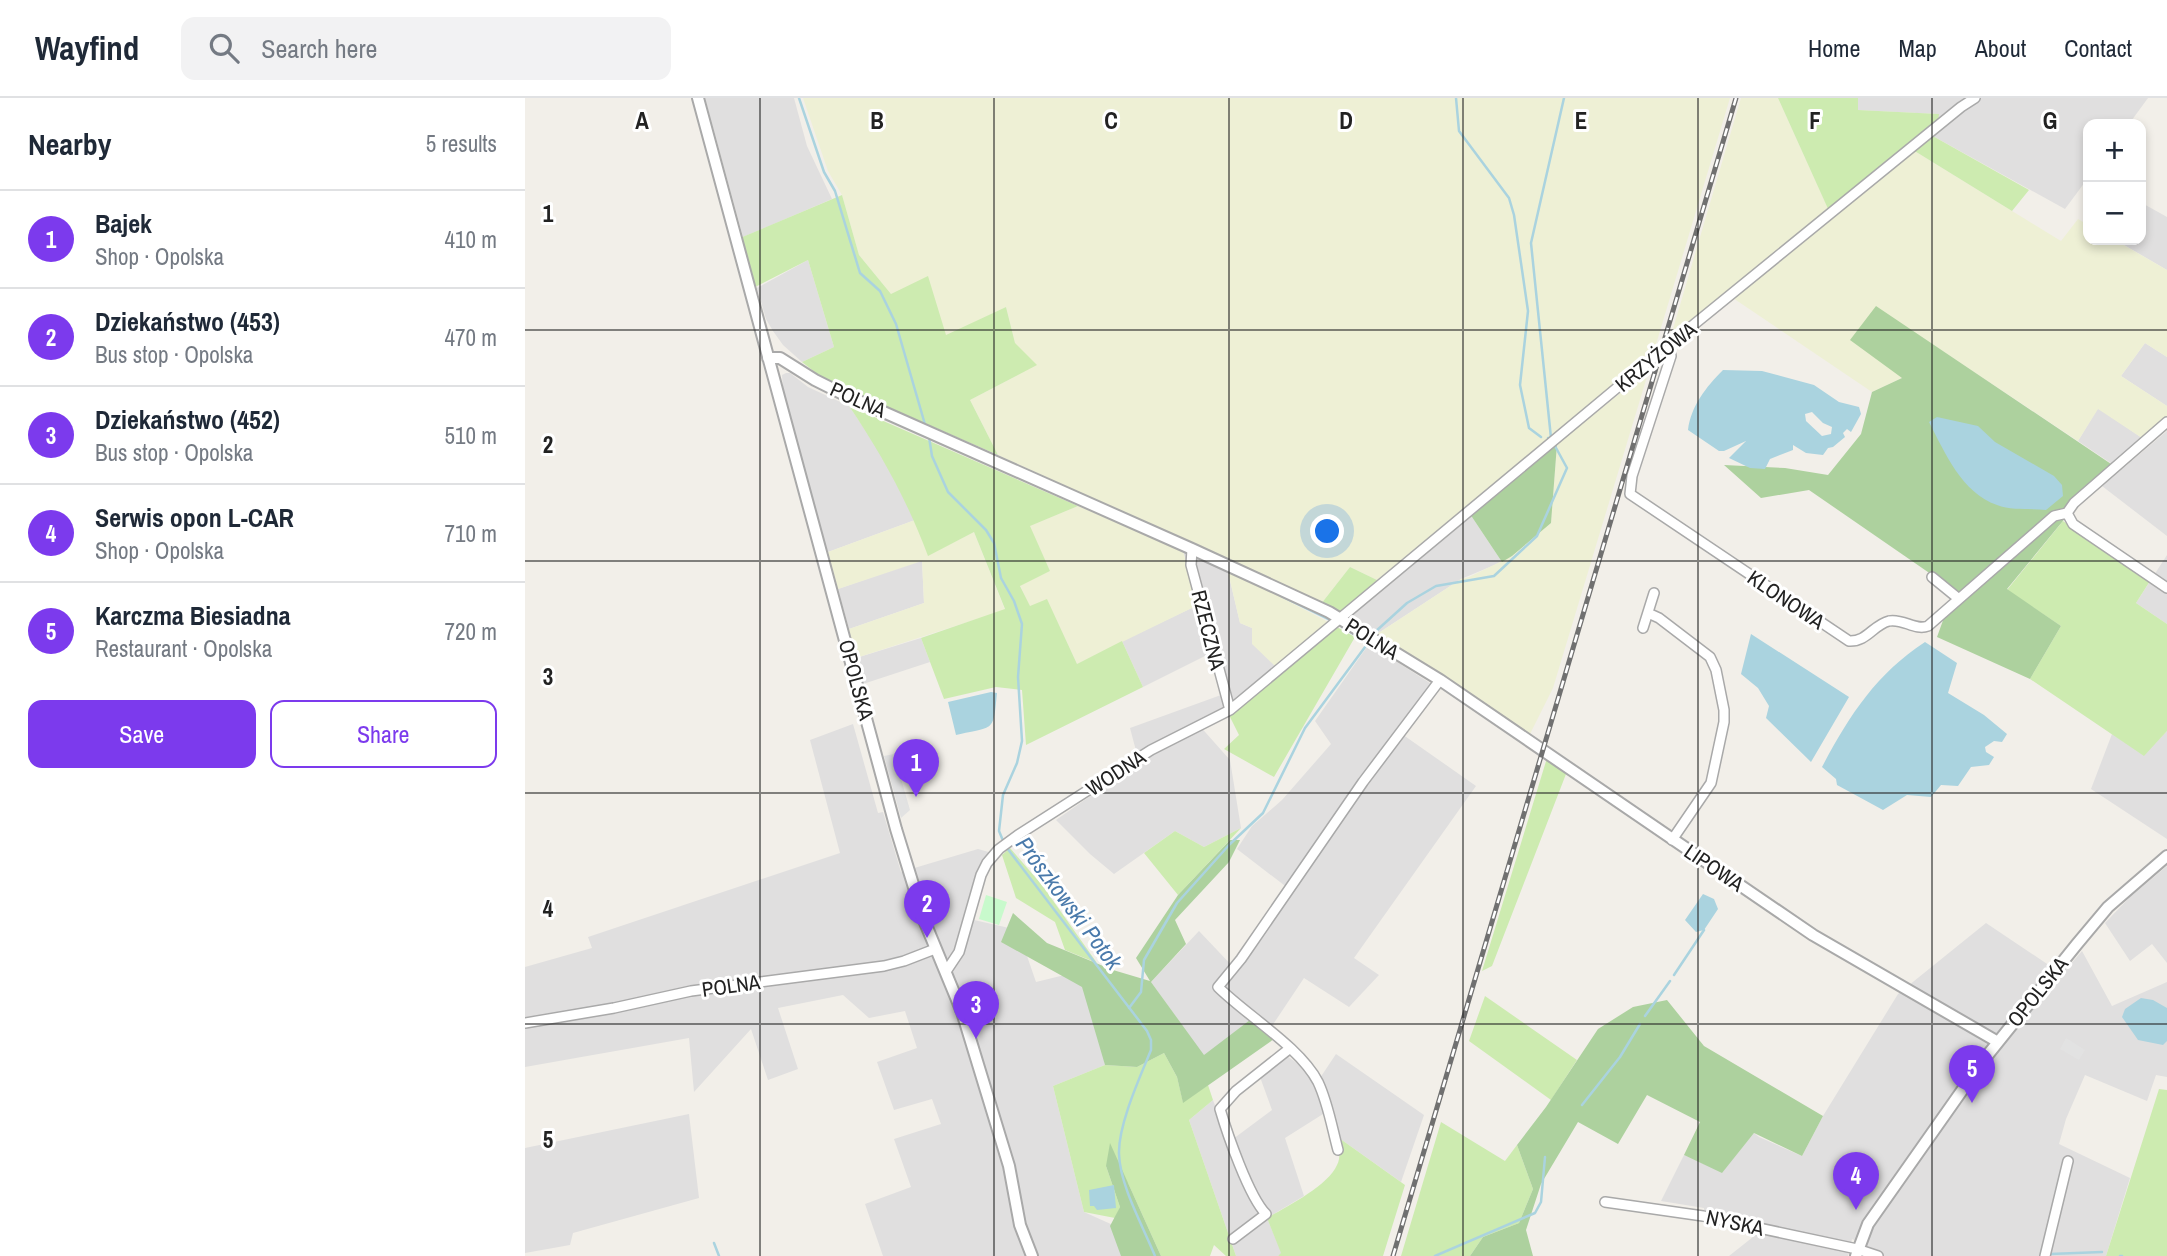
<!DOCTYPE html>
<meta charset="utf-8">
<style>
body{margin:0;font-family:"Archivo Narrow",sans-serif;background:#f2f2f3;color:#1f2937}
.controls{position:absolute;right:21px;top:21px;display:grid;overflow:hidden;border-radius:14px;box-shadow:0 4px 10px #0003}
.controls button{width:63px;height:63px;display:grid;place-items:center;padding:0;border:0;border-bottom:2px solid #e0e1e3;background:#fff;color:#1f2937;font:35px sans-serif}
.you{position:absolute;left:803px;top:434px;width:24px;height:24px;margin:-18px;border:5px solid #fff;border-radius:50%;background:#1a73e8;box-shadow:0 0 0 10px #1a73e833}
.badge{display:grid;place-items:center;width:46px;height:46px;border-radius:50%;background:#7c3aed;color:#fff;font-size:23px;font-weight:700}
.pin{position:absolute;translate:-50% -58px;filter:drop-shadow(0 2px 4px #0008)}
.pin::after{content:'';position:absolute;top:37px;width:24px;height:21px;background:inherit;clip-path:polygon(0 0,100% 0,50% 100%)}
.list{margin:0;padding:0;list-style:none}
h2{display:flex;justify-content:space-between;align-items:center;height:91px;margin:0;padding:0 28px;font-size:30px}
h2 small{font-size:23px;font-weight:400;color:#747a83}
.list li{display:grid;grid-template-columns:46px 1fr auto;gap:21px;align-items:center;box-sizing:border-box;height:98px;padding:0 28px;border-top:2px solid #e0e1e3}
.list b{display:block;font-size:26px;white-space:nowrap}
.list p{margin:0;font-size:23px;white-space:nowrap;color:#747a83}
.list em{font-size:23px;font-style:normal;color:#747a83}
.actions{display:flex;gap:14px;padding:21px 28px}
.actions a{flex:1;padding:16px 0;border:2px solid #7c3aed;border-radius:14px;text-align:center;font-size:24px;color:#7c3aed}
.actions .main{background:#7c3aed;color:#fff}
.icon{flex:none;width:38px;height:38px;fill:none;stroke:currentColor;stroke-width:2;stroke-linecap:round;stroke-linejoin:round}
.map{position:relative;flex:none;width:1642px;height:1158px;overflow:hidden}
header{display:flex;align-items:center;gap:42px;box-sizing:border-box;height:98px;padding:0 35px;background:#fff;border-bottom:2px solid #e0e1e3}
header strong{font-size:33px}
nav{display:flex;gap:38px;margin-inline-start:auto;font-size:24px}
.search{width:490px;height:63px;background:#f2f2f3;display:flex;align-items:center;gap:18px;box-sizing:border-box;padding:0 24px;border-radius:14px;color:#747a83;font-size:26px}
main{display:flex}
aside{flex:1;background:#fff}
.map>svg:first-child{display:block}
.residential{fill:#e0dfdf}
.farmland{fill:#eef0d5}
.grass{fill:#cdebb0}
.forest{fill:#add19e}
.park{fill:#c8facc}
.parking{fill:#e2e2e2}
.water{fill:#aad3df;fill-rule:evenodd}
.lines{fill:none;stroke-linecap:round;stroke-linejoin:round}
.stream{stroke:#aad3df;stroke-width:2.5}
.minor-casing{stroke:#a9a9a9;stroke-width:12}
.tertiary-casing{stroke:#a9a9a9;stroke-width:14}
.minor{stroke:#fff;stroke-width:9}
.tertiary{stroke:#fff;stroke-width:10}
.rail-casing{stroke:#707070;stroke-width:5}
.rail{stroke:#fff;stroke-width:2.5;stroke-dasharray:8;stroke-linecap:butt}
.grid{fill:none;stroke:#222;stroke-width:2;stroke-opacity:0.55}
.labels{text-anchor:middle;stroke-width:6;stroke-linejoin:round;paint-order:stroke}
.street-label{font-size:21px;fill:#222;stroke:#fff}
.water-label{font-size:23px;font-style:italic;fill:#4a7aab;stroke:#fff}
.grid-label{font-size:23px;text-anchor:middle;font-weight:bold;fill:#222;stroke:#fff;stroke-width:6;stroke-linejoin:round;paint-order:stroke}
</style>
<header>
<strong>Wayfind</strong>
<div class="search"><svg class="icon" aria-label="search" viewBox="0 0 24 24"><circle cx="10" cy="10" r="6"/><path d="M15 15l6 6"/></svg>Search here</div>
<nav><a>Home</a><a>Map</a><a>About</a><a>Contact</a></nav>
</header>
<main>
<aside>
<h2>Nearby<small>5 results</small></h2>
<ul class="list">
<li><span class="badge">1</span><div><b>Bajek</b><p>Shop · Opolska</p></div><em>410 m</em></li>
<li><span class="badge">2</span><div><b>Dziekaństwo (453)</b><p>Bus stop · Opolska</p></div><em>470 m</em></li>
<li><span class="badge">3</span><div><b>Dziekaństwo (452)</b><p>Bus stop · Opolska</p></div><em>510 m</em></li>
<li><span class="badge">4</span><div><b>Serwis opon L-CAR</b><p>Shop · Opolska</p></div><em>710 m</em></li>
<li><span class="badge">5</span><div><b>Karczma Biesiadna</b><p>Restaurant · Opolska</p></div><em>720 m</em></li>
</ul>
<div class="actions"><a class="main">Save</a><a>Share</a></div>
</aside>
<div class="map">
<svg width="1642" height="1158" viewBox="0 0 1642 1158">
<rect width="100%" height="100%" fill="#f2efe9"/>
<path class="residential" d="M180,0H269L282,48L307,101L218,139Z
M1333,0H1623L1604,26H1563V80L1540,111L1406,37L1413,24V16L1332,12Z
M1617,105L1642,119V172L1594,144L1595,142H1616Z
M283,162L309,249L277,264L258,247L248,233L241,221L232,190Z
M1620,245L1642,259V308L1596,278Z
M261,275H265L283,289L324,308L356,355L390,422L303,454L283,388L258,291L257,277Z
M1573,310L1617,340L1587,366L1553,343Z
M1642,333V438L1577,388Z
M945,416L977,464L936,481L852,536L826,522L827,515Z
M658,453L703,474L715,525L727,530L752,570L700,613L673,626L705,662L716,730L679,749L650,733L589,776L565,756L531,722L614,664L605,630L696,597L684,556L618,589L597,543L673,507Z
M1642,457V526L1611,505Z
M397,462L399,505L324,531L313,491Z
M396,540L405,564L338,586L331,560Z
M844,546L908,587L874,634L951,688L829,860L854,877L824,909L779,880L735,946L683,964L626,884L674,833L711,872L768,794L712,751L727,728L757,702L806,646L790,623Z
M328,626L353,715L358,714L376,774L453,751L467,755L449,822L493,832L511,884L556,873L565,879L580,967L528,988L559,1114L588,1127L599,1158H358L340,1106L386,1089L369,1041L416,1026L407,1001L369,1012L352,964L392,950L380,913L344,920L318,897L253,910L273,971L243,982L226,931L169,994L164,940L0,969V869L67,850L63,839L315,755L285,642Z
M1642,633V741L1566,691L1587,636L1619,657Z
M1642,768V865L1627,846L1605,863L1580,825L1605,799Z
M1461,825L1537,876L1557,853L1587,908L1642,884V979L1631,977L1622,1003L1560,977L1541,1021L1534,1046L1605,1080L1581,1158H1342L1343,1149L1327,1141L1323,1158H1204L1233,1135L1179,1124V1110L1136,1103L1159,1057L1197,1074L1229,1035L1234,1039L1277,1058L1298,1018L1373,896Z
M811,956L899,1017L876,1084L814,1040L806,1011L760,1040L779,1098L742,1120L757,1156L753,1158H711L664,1022L688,1002L704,1044L747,1012L735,979L762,958L779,970L791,986Z
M164,1016L174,1100L48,1135L45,1147L0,1155V1050Z"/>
<path class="farmland" d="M278,0H1205L1129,253L852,482L825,469L796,506L473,357L445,302L491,278L490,245L481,209L421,238L366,196L334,157L317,97L303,73Z
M1216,0H1253L1307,119L1388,52L1536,143L1553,121L1563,127V142H1590L1642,172V259L1620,245L1596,278L1642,308V318L1617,340L1573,311L1553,343L1351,209L1377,280L1347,294L1202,196L1145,241Z
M1124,272L1028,590L1005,636L852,536L936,481L944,479L987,458L1026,425L1032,346Z
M553,408L658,453L673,507L552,566L522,502L505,509L495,487L525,473L504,428Z
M390,422L403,457L449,434L480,512L331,560L324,531L399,505L397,463L313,491L303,454Z
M703,474L746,494L805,525L752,570L727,546V530L715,525Z"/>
<path class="grass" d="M1253,0H1333V12L1414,16L1413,24L1304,113Z
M1406,37L1504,92L1487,113L1388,52Z
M317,97L334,157L366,196L403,178L421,237L481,209L490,245L512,267L445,302L473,357L300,282L277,264L309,249L283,162L228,190L215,140Z
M324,308L553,408L505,428L525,473L495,488L505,508L522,501L552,566L597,543L618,589L501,647L497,592L471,589L419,601L396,540L480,511L449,434L403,458C383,404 356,355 324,308Z
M1538,423L1625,483L1611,505L1642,526V633L1619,658L1505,581L1536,528L1482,492Z
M825,469L852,482L815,515L796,506Z
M812,529L830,539L749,679L699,651L714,637L704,617Z
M1022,660L1041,676L967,868L957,873Z
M716,730L653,797L619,755L650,733L679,749Z
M485,750L517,787L572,865L540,852L530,824L491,800L477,757Z
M960,898L1052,962L1026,1002L944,943Z
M639,955L652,979L658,1004L683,987L688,1002L664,1022L711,1158H701L689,1147L685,1158H636L603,1085L581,1068L595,1109L590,1120L559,1114L528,988L580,967L612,969Z
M1634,991L1642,992V1158H1581Z
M916,1024L980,1063L992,1047L1008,1091L994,1125L958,1139L945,1158H876Z
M814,1040L880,1087L858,1158H753L756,1155L742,1120C761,1109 803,1088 812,1067C816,1060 814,1048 814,1040Z"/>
<path class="forest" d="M1351,208L1595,372L1542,418L1482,491L1536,528L1505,581L1412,539L1429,492L1284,392L1236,400L1199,367L1260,370L1303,377L1336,336L1347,294L1377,280L1325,242Z
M1032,346L1026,425L987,458L977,464L945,416Z
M705,742H715L704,764L650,822L661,846L626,884L679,957L725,922L749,941L658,1005L652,979L639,955L612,969L580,967L557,889L476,844L488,815L522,845L588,872L625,883L611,860L653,797Z
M1142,902L1179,948L1298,1018L1277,1058L1229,1035L1197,1075L1159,1057L1175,1024L1122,997L1093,1046L1053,1024L1016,1086L1001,1132L1008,1158H945L958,1139L994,1125L1008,1091L992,1047L1021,1009L1073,931L1108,909Z
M585,1045L636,1158H596L585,1128L595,1109L581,1068Z"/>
<path class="park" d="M461,797L482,804L474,827L454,821Z"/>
<path class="parking" d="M369,656L385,712L376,720L359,658Z
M1541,940L1560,952L1554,962L1535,951Z"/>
<path class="water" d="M1198,272L1237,273L1289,287L1314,304L1334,309L1336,316L1326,334L1322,331L1318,335L1320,339L1308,349L1303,350L1298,357L1281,355L1268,347V352L1245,361L1240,371L1225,370L1204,360L1221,343L1199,353H1194L1163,332C1166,308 1181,289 1198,272ZM1287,314L1298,325L1307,329L1306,336L1297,338L1281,323L1280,316Z
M1412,319L1453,328L1470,344L1529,378L1537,387L1538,398L1521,412C1506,410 1487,413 1472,407C1437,395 1420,355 1404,324Z
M1226,536L1324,599L1286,664L1241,620L1244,608L1233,590L1216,576Z
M1400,544L1432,565L1423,595L1459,617L1482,636L1477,644L1469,643L1460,649L1461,654L1469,659L1464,667L1446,669L1433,688L1416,687L1406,699L1382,697L1358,712L1312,687L1311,681L1297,669C1324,618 1351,576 1400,544Z
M466,594L472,595C468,635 470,628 431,637L423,604Z
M1178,796L1189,801L1193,811L1179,832L1171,834L1160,822Z
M1616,900L1628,902L1642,910V943L1638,947L1613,942L1597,919L1600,911Z
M589,1087L591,1110L572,1112L569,1108H565L564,1092Z"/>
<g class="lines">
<path class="stream" d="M274,0L299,74L310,93L335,175L355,193L371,226L401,330
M931,0L934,33L984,100L989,117L1003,213L995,287L1004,330L1016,339
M404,339L407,358L423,394L461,432L469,445L476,480L489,503L497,526L493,579L497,643L492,665L478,697L474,733L479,745
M1023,340H1026L1006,145L1039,0
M756,498L807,523
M850,534L882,505L911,488L969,478L1012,438L1042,370L1030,348
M482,750L622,933L626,942V952C615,979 593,1027 594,1056C595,1088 618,1128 630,1158
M1149,877L1179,832
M604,910L616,894L619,862L652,805L705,746L738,715L780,630L843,545L817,529
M1120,918L1145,883
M1057,1007L1095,959L1115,926
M189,1145L194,1158
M1525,1156L1577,1154
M910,1158L1010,1115L1016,1104L1020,1059
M1595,1158H1597"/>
<defs>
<path id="minor" d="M1144,249L1146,258L1107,378L1105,396L1324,543C1342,544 1348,527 1364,523C1378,520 1390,533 1403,528L1529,418L1542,415
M1542,415L1549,405L1642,324
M1542,415L1548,426L1642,490
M667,451L666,467L705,612
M1407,479L1434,501
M1123,515L1134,520L1185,559L1191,572L1199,612V624L1186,685L1147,742
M1118,530L1129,495
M422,872L434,854L456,777L462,765L474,751L493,737L626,652L705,612L1129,259L1436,9L1450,0
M0,925L89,910L166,893L359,868L379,863L410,851
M813,1052C807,1030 803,1005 793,984C775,949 721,917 693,889L716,861L838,684L915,582
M1080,1104L1178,1118L1332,1151L1353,1158
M708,1141L741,1116C724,1099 702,1035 695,1011L711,993L764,951
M1520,1158L1543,1063"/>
<path id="tertiary" d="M173,0L371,731L399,822L437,914L484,1068L495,1127L507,1158
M243,260H255L290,282L318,296L667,451L804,514L915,582L1288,837L1473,944
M1331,1158L1343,1126L1457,964L1552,846L1583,809L1642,758"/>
</defs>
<use href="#minor" class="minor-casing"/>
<use href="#tertiary" class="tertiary-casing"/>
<use href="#minor" class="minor"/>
<use href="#tertiary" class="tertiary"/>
<defs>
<path id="rail" d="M868,1158L1211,0"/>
</defs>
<use href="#rail" class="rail-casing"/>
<use href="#rail" class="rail"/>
</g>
<path class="grid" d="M235,0V1158M469,0V1158M704,0V1158M938,0V1158M1173,0V1158M1407,0V1158M0,232H1642M0,463H1642M0,695H1642M0,926H1642"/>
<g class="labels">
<g class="street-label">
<text transform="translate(1131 259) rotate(-39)" y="7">KRZYŻOWA</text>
<text transform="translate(333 302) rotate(24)" y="7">POLNA</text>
<text transform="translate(1261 502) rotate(34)" y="7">KLONOWA</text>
<text transform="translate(683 532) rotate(76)" y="7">RZECZNA</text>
<text transform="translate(847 541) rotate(32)" y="7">POLNA</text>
<text transform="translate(331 582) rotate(75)" y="7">OPOLSKA</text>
<text transform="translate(591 675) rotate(-33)" y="7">WODNA</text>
<text transform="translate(1189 770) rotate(34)" y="7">LIPOWA</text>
<text transform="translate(206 888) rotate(-8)" y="7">POLNA</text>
<text transform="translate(1513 894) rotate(-51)" y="7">OPOLSKA</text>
<text transform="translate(1210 1125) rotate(12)" y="7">NYSKA</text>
</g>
<g class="water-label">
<text transform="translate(544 805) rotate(53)" y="8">Prószkowski Potok</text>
</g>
</g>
<g class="grid-label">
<text x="117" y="31">A</text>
<text x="352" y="31">B</text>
<text x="586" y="31">C</text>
<text x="821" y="31">D</text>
<text x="1056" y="31">E</text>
<text x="1290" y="31">F</text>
<text x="1525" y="31">G</text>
<text x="23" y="124">1</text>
<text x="23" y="355">2</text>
<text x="23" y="587">3</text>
<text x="23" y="819">4</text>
<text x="23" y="1050">5</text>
</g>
</svg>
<div class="controls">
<button>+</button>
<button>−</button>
</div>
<div class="you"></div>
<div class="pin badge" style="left:391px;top:699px">1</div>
<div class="pin badge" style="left:402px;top:840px">2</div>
<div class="pin badge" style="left:451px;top:941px">3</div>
<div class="pin badge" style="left:1331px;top:1112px">4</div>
<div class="pin badge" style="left:1447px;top:1005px">5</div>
</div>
</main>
